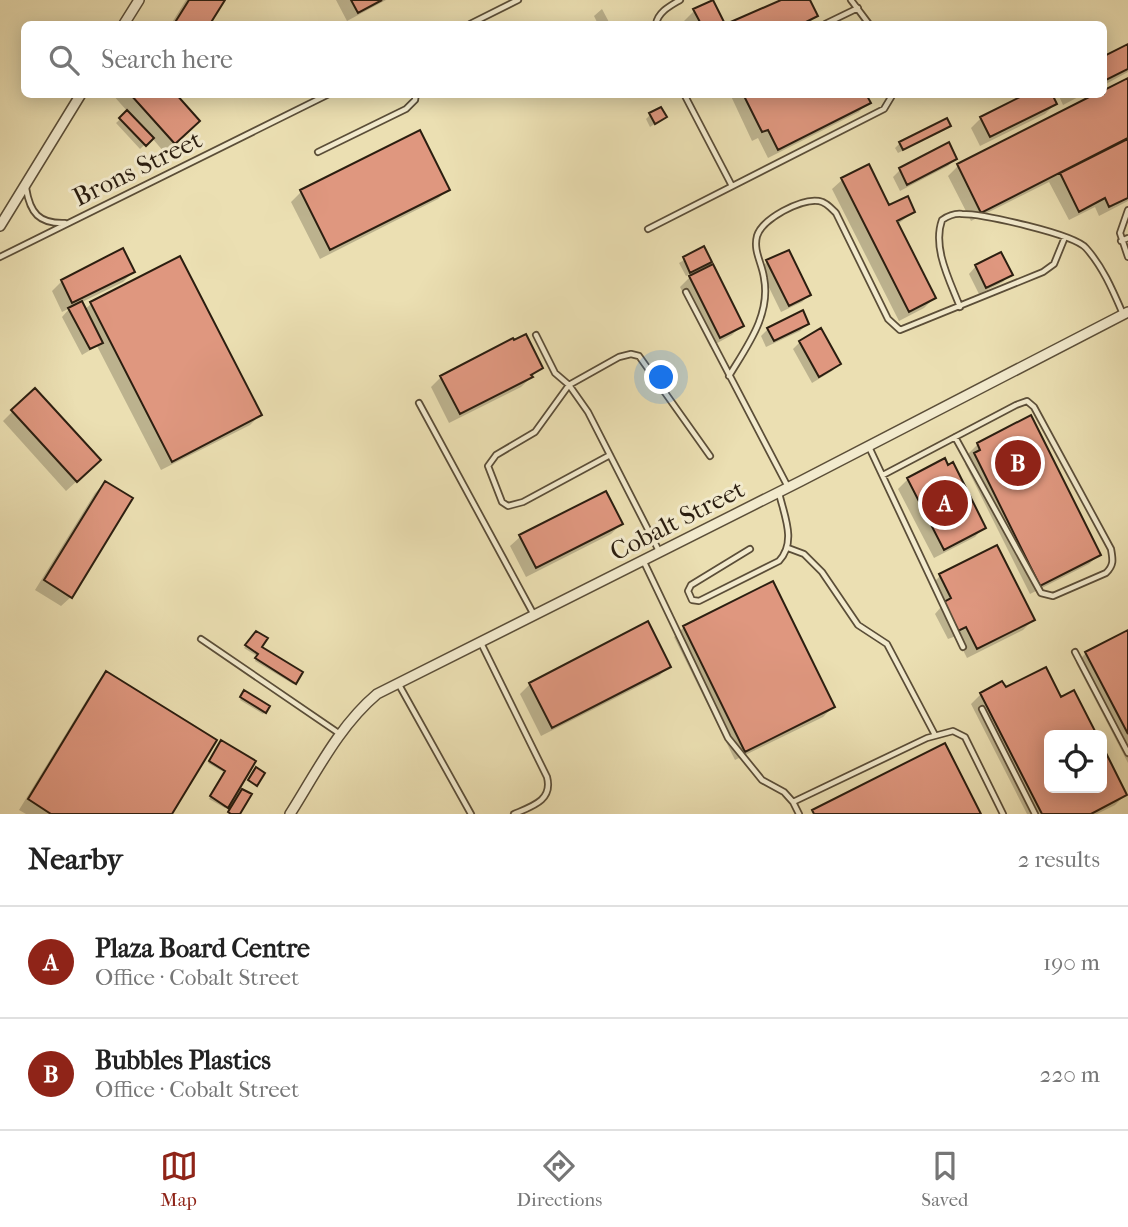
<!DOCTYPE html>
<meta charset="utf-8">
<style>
body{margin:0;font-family:"IM FELL French Canon",serif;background:#f2f2f2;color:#222}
.controls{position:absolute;right:21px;bottom:21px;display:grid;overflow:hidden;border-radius:10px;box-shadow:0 4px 18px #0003}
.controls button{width:63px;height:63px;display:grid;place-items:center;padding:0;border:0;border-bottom:2px solid #e0e0e0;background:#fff;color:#222;font:35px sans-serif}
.you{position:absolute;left:662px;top:378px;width:24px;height:24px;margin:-18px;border:5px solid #fff;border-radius:50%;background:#1a73e8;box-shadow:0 0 0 10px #1a73e833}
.badge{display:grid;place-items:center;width:46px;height:46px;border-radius:50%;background:#8f2418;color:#fff;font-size:23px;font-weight:700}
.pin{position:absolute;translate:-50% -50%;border:4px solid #fff;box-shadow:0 2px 7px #0006}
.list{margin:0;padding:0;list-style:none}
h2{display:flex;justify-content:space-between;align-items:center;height:91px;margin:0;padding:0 28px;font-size:30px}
h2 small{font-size:23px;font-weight:400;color:#767676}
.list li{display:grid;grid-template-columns:46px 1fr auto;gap:21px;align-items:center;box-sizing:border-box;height:112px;padding:0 28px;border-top:2px solid #e0e0e0}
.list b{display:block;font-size:26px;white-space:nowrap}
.list p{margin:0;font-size:23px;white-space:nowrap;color:#767676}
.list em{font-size:23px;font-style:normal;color:#767676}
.icon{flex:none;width:38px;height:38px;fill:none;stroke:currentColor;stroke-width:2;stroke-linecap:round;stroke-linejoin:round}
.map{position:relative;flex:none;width:1128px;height:814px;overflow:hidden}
.search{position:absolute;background:#fff;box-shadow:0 4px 18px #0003;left:21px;right:21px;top:21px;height:77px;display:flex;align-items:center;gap:18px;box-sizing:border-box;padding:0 24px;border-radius:10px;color:#767676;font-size:26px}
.sheet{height:315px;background:#fff}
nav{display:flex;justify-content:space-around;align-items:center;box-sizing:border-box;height:98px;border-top:2px solid #e0e0e0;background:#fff;font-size:19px;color:#767676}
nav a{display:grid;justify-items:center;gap:4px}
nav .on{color:#8f2418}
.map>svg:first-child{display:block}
.shadow{fill:#0003}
.building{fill:#df977f;stroke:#2b1e10;stroke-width:2}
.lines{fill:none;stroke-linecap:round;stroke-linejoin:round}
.lane-casing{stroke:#5b4e38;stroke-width:8}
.street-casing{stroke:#5b4e38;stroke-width:12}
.lane{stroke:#f2eacd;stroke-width:4.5}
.street{stroke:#f2eacd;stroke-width:9}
.labels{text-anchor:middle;stroke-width:6;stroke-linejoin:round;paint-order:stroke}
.street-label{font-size:26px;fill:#2b1e10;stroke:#f2eacd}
</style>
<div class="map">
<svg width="1128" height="814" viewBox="0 0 1128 814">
<rect width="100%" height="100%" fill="#ebdfb2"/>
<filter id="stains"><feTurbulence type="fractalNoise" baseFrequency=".00286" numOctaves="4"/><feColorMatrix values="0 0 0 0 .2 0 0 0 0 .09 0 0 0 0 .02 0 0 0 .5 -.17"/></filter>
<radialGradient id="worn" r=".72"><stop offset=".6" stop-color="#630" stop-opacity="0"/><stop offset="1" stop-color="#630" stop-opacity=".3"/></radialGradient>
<path class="shadow" d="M186,0H223L208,24H171Z
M336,0H386L347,21Z
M784,0H808L816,16L808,24H731Z
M712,2L723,24H686L684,21L694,11Z
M602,9L610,24H598L594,16Z
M1128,46V72L1104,85V58Z
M1128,80V201L1099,216L1095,207L1069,220L1049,182L971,221L948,176L958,166L1099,94H1104V92Z
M112,94H173L188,131L164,152L152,138L140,149L116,123L128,112Z
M730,94H864L868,102L859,112L768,158L758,138L752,141Z
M1058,94H1084L1063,105Z
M1055,104L1045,114L980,146L971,128L981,118Z
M650,115L665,117L650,127L646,119Z
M949,125L944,130L898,153L895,148L900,143Z
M948,145L955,159L948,166L900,191L893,177L900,170Z
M842,180L889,208L913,212L897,225L934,298L924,308L899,321L832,189Z
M448,189L438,199L320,259L291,202L301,192Z
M703,249L710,261L686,276L679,263Z
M767,262L809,295L802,302L781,312L760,269Z
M976,266L1010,274L1003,282L979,294L969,274Z
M133,272L123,282L80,303L84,310L91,304L260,415L250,425L161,470L97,346L82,355L62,317L70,308L62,312L52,291L62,281Z
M690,277L742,325L732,335L710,347L680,287Z
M807,324L800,331L766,347L761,336L768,329Z
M800,342L839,364L832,371L812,383L793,349Z
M541,368L521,387L449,423L431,387L441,377Z
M13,411L89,470L66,491L3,421Z
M978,444L1099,555L1089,564L1030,594L965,464L970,459L968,454Z
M908,479L984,527L975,537L934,558L898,489Z
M105,483L71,597L61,606L35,590L95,493Z
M621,524L611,534L526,577L510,546L520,537Z
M940,576L1033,620L1023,630L967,658L956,636L948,639L935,614L941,607L930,586Z
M684,627L833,707L823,717L735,760L674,637Z
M1128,632V763L1076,663L1086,653Z
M256,633L260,647L295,683L293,684L255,661L257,656L244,648Z
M669,666L659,676L541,736L520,694L530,684Z
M107,673L170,814H26L19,810L97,683Z
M1005,690L1060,699L1073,693L1095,735H1049V788H1102V749L1125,795L1115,805L1097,814H1027L971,704L981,694Z
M243,694L268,707L265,712L263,714L240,700Z
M220,744L254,762L225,808L209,799L225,773L208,763Z"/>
<path class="building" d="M189,0H225L210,24H174Z
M351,0H382L358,13Z
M713,0L725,24H701L693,9Z
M781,0H810L818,16L802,24H726Z
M1128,44V69L1104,81V56Z
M1128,78V138L981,213L957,164L1095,94H1104V90Z
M130,94H176L200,121L175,144Z
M743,94H866L871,103L778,150L768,130L762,132Z
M1026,94H1052L1057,104L990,137L980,117Z
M661,107L667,117L655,124L649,113Z
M127,110L154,138L146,146L119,118Z
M947,118L951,126L903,150L899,142Z
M420,130L450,190L330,250L300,190Z
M1128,139V198L1109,207L1105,198L1079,212L1060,173Z
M949,142L957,159L907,185L899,168Z
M869,164L889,205L908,196L915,212L897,221L936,298L909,312L841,178Z
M704,246L712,262L690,273L683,257Z
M123,248L135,272L72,303L61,280Z
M789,250L811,295L789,306L766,260Z
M1001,252L1013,275L986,288L975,265Z
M180,256L262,415L172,462L90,302Z
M713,264L744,326L720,338L689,276Z
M82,301L103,343L90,349L68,308Z
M803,310L809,324L774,341L767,328Z
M821,328L841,364L819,377L799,341Z
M526,334L543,368L531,375L533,377L460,414L440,376L513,338L514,340Z
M35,388L101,460L77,482L11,410Z
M1031,415L1101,555L1040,586L974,453L980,450L977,443Z
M945,458L948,465L953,462L986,528L944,550L907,478Z
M105,481L133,498L72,598L44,580Z
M606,491L623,524L536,568L519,535Z
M997,545L1035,620L977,649L966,627L958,631L944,602L951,598L939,574Z
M773,581L835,707L745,752L683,626Z
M648,621L671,667L552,728L529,683Z
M1128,630V734L1085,652Z
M256,631L268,638L262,647L303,672L296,684L255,658L258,654L245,645Z
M1046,667L1061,697L1074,690L1097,735H1049V788H1102V745L1127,795L1091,814H1042L980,693L1002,681L1006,687Z
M106,671L217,740L172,814H51L28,799Z
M244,690L270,706L266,713L240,697Z
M221,740L256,761L228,808L210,796L225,771L209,761Z
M945,743L981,814H814L812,810Z
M256,767L265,773L257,786L248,780Z
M242,789L252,794L240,814H231L228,812Z"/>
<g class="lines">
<defs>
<path id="lane" d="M851,0L869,24
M470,24L518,0
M656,24C658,12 670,6 680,0
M825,24L858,8
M684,94L732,186
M318,152L406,109L415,100L416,94
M26,188C30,213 39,224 65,223
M1128,210L1120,233L1128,257
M648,229L884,109L893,94
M1121,241L1128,238
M0,257L329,94
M686,292L788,487
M960,307C950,281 932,248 942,220C948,216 954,213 962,214C983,214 1074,234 1086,248C1103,267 1113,291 1123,314
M536,335L555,373L569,385L588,412L659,551
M729,376C747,346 771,315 764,278C762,263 753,251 757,236C762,219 801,198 819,201C826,202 831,208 836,213L888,319L900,330L1043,272L1054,264L1065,237
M419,403L534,615
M869,447L963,647
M610,455L523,502L508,506L502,502L488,466L496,455L535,432L569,385L619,357L631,354L639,356L710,456
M883,475L1016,405L1027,401L1034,407L1111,549C1113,560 1114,565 1106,573L1053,596L1041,593L955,437
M788,548L804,554L822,572L858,625L887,644L935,735
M750,549L691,585L688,591L692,600L699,601L779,561C797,542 784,515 779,493
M643,560L728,738L762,780L784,792L793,802L799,814
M201,639L340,734
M481,643L547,777C553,800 533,806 514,814
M1075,652L1128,753
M398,683L471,814
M982,709L1035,814
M793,802L927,738L953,731L965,737L1003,814"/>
<path id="street" d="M124,24L139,0
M0,226L81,94
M290,814C316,773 339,726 377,694L801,481L1128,312"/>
</defs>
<use href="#lane" class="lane-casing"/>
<use href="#street" class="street-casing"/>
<use href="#lane" class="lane"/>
<use href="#street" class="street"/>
</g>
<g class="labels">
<g class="street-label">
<text transform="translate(137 168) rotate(-26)" y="9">Brons Street</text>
<text transform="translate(677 520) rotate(-27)" y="9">Cobalt Street</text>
</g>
</g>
<rect width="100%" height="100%" filter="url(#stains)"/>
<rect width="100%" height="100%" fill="url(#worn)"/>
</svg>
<div class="controls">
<button><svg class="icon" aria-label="locate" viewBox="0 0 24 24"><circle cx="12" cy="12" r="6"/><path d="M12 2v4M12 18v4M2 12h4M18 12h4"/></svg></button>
</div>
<div class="you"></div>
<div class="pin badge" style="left:945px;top:503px">A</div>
<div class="pin badge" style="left:1018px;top:463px">B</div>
<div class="search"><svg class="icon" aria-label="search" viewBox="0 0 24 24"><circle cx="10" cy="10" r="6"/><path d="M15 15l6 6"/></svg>Search here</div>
</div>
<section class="sheet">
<h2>Nearby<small>2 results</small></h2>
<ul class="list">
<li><span class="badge">A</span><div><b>Plaza Board Centre</b><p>Office · Cobalt Street</p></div><em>190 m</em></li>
<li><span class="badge">B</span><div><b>Bubbles Plastics</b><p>Office · Cobalt Street</p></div><em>220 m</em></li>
</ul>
</section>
<nav>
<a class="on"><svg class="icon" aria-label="map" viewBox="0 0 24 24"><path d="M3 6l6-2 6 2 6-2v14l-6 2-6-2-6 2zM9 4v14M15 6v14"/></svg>Map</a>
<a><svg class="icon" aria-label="directions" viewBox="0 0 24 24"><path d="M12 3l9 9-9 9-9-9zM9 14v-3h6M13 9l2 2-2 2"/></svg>Directions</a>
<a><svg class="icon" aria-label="saved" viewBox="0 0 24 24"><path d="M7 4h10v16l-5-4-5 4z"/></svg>Saved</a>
</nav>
